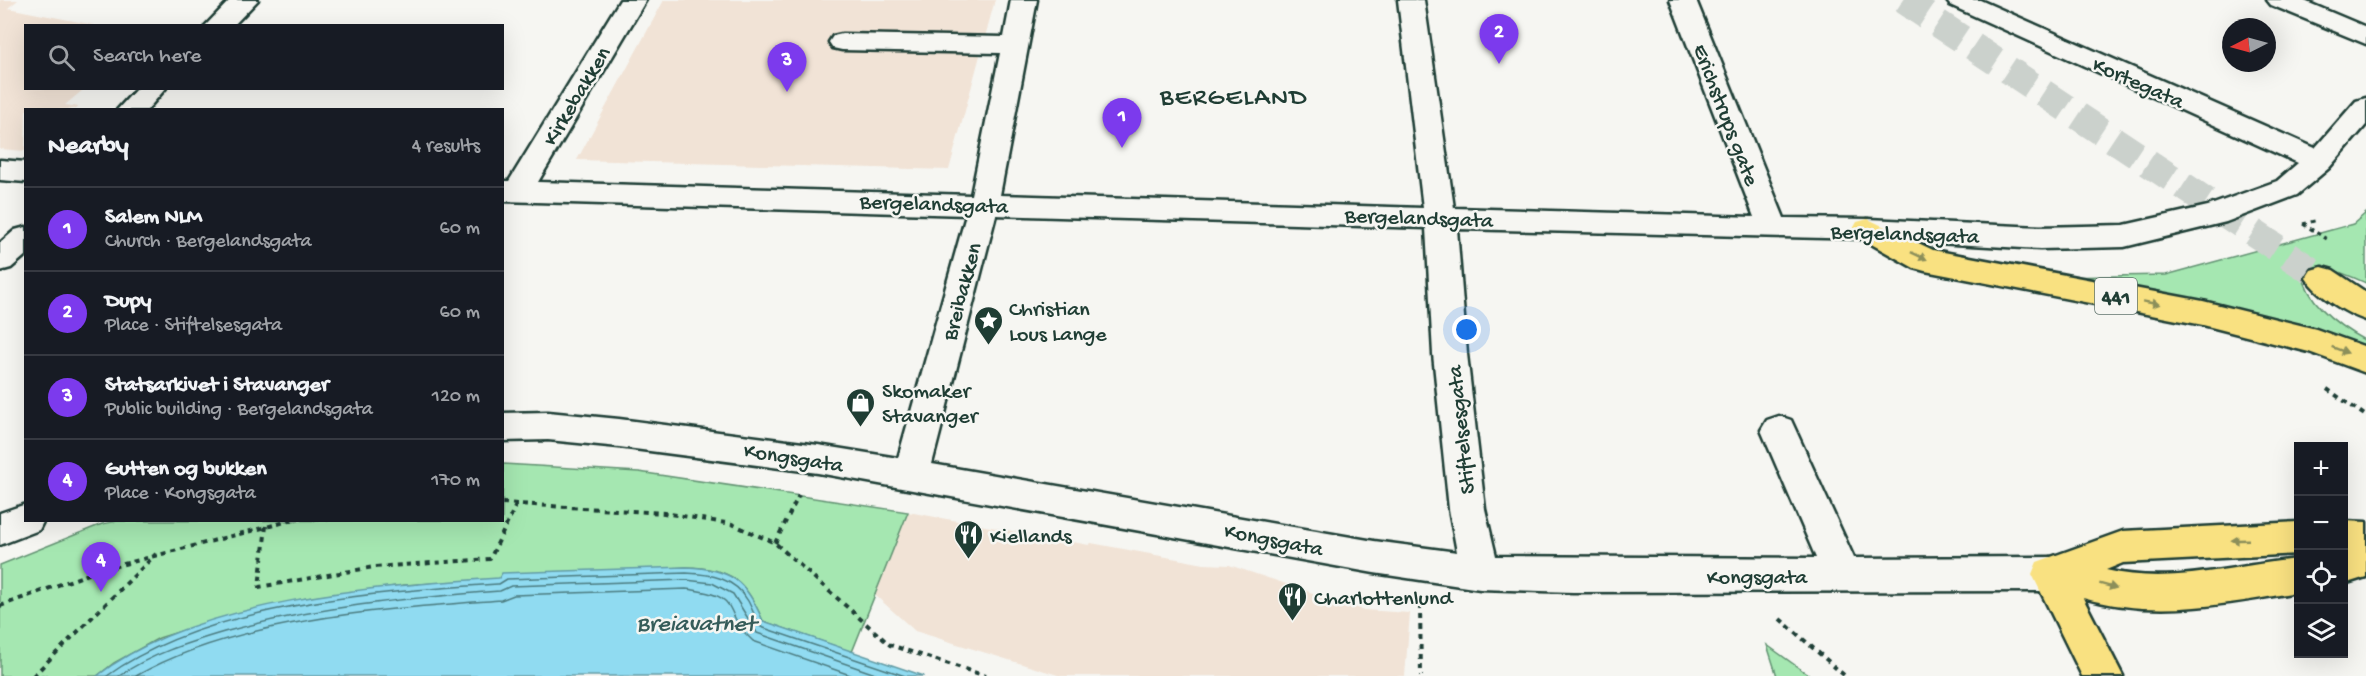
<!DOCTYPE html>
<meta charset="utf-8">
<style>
body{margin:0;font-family:"Gochi Hand",sans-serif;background:#242831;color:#f1f3f6}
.controls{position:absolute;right:18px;bottom:18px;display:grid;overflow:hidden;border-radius:0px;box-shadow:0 6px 24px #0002}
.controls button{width:54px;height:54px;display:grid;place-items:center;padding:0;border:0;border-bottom:2px solid #363941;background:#171b24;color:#f1f3f6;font:30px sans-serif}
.compass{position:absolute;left:2222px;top:18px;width:54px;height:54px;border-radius:50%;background:#171b24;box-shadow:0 6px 24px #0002;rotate:264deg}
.you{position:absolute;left:1467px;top:330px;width:21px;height:21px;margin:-15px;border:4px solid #fff;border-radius:50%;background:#1a73e8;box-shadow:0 0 0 9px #1a73e833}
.badge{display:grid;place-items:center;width:39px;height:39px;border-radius:50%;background:#7c3aed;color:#fff;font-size:20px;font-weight:700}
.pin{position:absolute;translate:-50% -50px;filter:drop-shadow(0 2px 3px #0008)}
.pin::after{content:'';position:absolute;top:32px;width:21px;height:18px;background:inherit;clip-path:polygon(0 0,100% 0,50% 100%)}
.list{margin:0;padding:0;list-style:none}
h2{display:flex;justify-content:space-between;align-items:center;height:78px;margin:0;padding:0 24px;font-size:26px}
h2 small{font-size:20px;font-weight:400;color:#9ea1a6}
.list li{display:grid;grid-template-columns:39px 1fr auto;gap:18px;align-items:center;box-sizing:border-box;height:84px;padding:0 24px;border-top:2px solid #363941}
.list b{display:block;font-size:22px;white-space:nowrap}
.list p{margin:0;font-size:20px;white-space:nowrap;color:#9ea1a6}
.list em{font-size:20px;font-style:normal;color:#9ea1a6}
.icon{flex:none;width:33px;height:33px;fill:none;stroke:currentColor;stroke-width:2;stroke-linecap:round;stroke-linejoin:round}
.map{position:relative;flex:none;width:2366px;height:676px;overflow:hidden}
.search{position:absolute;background:#171b24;box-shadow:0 6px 24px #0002;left:24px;top:24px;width:480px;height:66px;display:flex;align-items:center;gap:15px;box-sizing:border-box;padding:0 21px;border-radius:0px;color:#9ea1a6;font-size:22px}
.panel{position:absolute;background:#171b24;box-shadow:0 6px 24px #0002;left:24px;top:108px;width:480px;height:414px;border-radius:0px}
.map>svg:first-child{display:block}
.built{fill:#f1e3d6}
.green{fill:#a5e7b1;stroke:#629272;stroke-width:1.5}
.water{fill:#90dbf1;stroke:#639ca5;stroke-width:1.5}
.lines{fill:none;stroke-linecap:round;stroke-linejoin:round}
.shore{stroke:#4c7c80;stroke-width:1.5}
.major-tunnel{stroke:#cbd1cc;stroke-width:28;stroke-dasharray:28 14;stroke-linecap:butt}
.minor-casing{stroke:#1f3d34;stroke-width:5}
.major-casing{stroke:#1f3d34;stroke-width:5}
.path-far1{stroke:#1f3d34;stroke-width:3;stroke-dasharray:4 4;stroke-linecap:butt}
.path{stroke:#1f3d34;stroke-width:4;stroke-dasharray:5 5;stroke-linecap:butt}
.minor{fill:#f6f6f2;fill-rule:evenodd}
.major{fill:#f9e181;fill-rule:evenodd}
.oneway{fill:#8c8f5a}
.labels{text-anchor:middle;stroke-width:5;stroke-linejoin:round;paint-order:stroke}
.shield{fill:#f6f6f2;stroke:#60746d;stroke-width:1.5}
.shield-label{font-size:21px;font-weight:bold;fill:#1f3d34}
.street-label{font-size:22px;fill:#1f3d34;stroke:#f6f6f2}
.poi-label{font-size:22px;fill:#1f3d34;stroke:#f6f6f2;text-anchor:start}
.water-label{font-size:24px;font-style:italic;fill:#365d5a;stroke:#f6f6f2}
.quarter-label{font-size:26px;letter-spacing:1.5px;fill:#1f3d34;stroke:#f6f6f2}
</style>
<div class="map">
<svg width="2366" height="676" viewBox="0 0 2366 676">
<rect width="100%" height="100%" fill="#f6f6f2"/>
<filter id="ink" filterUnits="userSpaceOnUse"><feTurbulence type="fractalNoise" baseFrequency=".0167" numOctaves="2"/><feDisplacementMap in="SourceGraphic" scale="12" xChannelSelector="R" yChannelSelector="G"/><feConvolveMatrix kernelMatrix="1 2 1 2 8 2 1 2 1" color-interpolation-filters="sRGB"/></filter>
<g filter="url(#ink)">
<path class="built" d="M0,0H18L8,8L94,25L26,26V88L84,89L65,105L79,107L76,109L26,110L25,151L0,149Z
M664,0H995L949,170L577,160Z
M908,512L1089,545L1091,543L1204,564L1229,565L1364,610L1410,613L1405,676H1061L915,631L875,595Z"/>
<path class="green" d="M2366,213V283C2348,275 2320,261 2302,273C2308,304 2340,327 2366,341V346L2260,314L2058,277L2166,275L2353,224Z
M503,464L639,472L908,512L852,652L763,621C746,580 731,568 686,567L404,585L307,598L232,615L159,638L114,663L97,676H0V565L102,524L117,521L502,520Z
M1767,645L1810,676H1777Z"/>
<path class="water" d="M686,567C732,569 745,580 763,621L924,676H97C195,599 377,586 499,578L502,573Z"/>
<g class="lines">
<path class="shore" d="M107,676C208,603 378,592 499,584L507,579L686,573C711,574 735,578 748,601C753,610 755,619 761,627L905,676
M119,676C151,654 187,643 224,632C314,607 407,598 500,591L511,586L686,580L712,583L733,594L757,633L881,676
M136,676C237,618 386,609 501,600L514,595L686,589C746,596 719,611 753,641L853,676"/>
<path class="major-tunnel" d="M1903,0L2322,278"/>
<defs>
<path id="minor" d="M230,0H258L233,26H205Z
M620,0H646L538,182L971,195L1000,53L842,50L833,48L829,42L833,36L842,34L1004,37L1011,0H1037L1000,195L1423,208L1398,0H1424L1454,208L1754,217L1670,0H1696L1784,218L1868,219L2040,227L2124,225L2208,206L2277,181L2298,163L1950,5L1946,0H1980L2315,148L2356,101L2366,98V125L2329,168L2297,195L2226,222L2124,247L2040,249L1868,239L1457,229L1467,354L1485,509L1496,556L1816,558L1761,430L1767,420L1779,416L1791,420L1854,558L2051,557L2065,562L2070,574L2065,586L2051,591L1573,592L1480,589L1374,573L818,473L619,447L548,440L502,441V413L548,412L619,419L818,445L898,458L966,215L502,201V181H509ZM996,215L1426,228L1433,354L1449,509L1457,552L1374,541L932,464Z
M2267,0H2302L2366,27V44L2271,5Z
M137,88H166L147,110H117Z
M0,160L26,162V182L0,180Z
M26,227V255L11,268L0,271V243L15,230Z
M26,504V520H44L39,530L0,545V513Z"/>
<path id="major" d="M1868,219L1933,250L2203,301L2316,329L2366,347V373L2309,352L2203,325L1925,271L1914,268L1857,236L1853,229L1857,222Z
M2322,267L2333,270L2366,292V320C2347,314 2317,296 2306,278L2311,270Z
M2344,521L2366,522V577L2344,584Z
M2298,522V554L2123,563L2106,570C2171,586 2234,565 2298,559V592C2223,604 2158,619 2083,598L2123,676H2082L2032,574L2037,562L2123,531Z"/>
</defs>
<use href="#minor" class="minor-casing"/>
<use href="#major" class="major-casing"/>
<path class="path-far1" d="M2303,224L2318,220
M2303,224L2330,241"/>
<path class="path" d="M2327,389L2366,416
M502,503L664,513L732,524L775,543L890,645L986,676
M266,526L259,587L374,567L490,559L517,503
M775,543L799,495
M1420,605L1421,676
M0,606L97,571L293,520
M1780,619L1845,676
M33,676L156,554"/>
<use href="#minor" class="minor"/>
<use href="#major" class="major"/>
</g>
<defs><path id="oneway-solid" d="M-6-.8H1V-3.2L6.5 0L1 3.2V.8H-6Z" transform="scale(1.5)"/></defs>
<g class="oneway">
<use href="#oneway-solid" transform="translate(1919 256) rotate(25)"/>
<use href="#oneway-solid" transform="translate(2151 303) rotate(11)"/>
<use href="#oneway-solid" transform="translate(2340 350) rotate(21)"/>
<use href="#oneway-solid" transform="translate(2240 540) rotate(178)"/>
<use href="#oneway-solid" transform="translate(2108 586) rotate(15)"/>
</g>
</g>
<defs>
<symbol id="sight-pin" viewBox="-11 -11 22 30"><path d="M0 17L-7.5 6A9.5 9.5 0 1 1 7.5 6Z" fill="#1f3d34" stroke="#f6f6f2"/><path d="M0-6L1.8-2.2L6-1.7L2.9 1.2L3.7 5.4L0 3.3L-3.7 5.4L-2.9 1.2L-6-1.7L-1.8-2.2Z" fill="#fff"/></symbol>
<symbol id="shop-pin" viewBox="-11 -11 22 30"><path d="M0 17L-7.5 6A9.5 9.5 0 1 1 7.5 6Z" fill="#1f3d34" stroke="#f6f6f2"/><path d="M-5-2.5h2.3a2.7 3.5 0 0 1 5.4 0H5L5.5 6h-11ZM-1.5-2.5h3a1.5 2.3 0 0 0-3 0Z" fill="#fff"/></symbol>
<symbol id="restaurant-pin" viewBox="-11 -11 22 30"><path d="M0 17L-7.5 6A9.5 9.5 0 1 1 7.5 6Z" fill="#1f3d34" stroke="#f6f6f2"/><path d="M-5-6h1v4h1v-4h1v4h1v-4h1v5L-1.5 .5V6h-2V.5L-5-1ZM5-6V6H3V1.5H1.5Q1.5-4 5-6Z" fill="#fff"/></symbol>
</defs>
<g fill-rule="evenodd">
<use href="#sight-pin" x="972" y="304" width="33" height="45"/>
<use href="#shop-pin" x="844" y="386" width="33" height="45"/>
<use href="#restaurant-pin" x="952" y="518" width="33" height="45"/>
<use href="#restaurant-pin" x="1276" y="580" width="33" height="45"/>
</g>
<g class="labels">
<rect class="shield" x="2095" y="278" width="42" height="36" rx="4.5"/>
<g class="shield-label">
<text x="2116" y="303">441</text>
</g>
<g class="street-label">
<text transform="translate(2139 81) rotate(24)" y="8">Kortegata</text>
<text transform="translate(575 95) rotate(-59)" y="8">Kirkebakken</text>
<text transform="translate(1728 114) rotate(69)" y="8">Erichstrups gate</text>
<text transform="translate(934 202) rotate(2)" y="8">Bergelandsgata</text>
<text transform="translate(1419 216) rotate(2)" y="8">Bergelandsgata</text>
<text transform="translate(1905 232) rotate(2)" y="8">Bergelandsgata</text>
<text transform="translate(960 291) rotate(-75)" y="8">Breibakken</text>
<text transform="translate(1459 430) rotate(-96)" y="8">Stiftelsesgata</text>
<text transform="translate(794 456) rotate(9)" y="8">Kongsgata</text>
<text transform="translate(1274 538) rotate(11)" y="8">Kongsgata</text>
<text x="1757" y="583">Kongsgata</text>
</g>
<g class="poi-label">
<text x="1009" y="315">Christian<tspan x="1009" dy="25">Lous Lange</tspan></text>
<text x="882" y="397">Skomaker<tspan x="882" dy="25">Stavanger</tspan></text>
<text x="990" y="542">Kiellands</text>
<text x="1314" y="604">Charlottenlund</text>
</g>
<g class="water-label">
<text x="696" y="630">Breiavatnet</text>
</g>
<g class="quarter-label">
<text x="1234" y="104">BERGELAND</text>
</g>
</g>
</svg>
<div class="controls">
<button>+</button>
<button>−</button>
<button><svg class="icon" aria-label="locate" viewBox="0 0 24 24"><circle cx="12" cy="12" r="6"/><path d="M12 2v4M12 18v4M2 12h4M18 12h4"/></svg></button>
<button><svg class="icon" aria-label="layers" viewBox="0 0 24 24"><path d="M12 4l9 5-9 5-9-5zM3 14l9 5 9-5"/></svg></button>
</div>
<svg class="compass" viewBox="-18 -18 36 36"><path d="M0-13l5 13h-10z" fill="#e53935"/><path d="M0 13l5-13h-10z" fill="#9ea1a6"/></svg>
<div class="you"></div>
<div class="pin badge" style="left:1122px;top:148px">1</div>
<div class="pin badge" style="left:1499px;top:64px">2</div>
<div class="pin badge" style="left:787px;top:92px">3</div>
<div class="pin badge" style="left:101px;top:592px">4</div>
<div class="search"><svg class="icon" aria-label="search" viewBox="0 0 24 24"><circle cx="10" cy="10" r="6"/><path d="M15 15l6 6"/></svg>Search here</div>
<section class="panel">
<h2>Nearby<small>4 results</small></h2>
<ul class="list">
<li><span class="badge">1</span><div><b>Salem NLM</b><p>Church · Bergelandsgata</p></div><em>60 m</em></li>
<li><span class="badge">2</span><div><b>Dupy</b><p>Place · Stiftelsesgata</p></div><em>60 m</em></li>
<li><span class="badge">3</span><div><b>Statsarkivet i Stavanger</b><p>Public building · Bergelandsgata</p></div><em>120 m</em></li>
<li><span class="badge">4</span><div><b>Gutten og bukken</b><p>Place · Kongsgata</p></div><em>170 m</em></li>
</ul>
</section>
</div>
